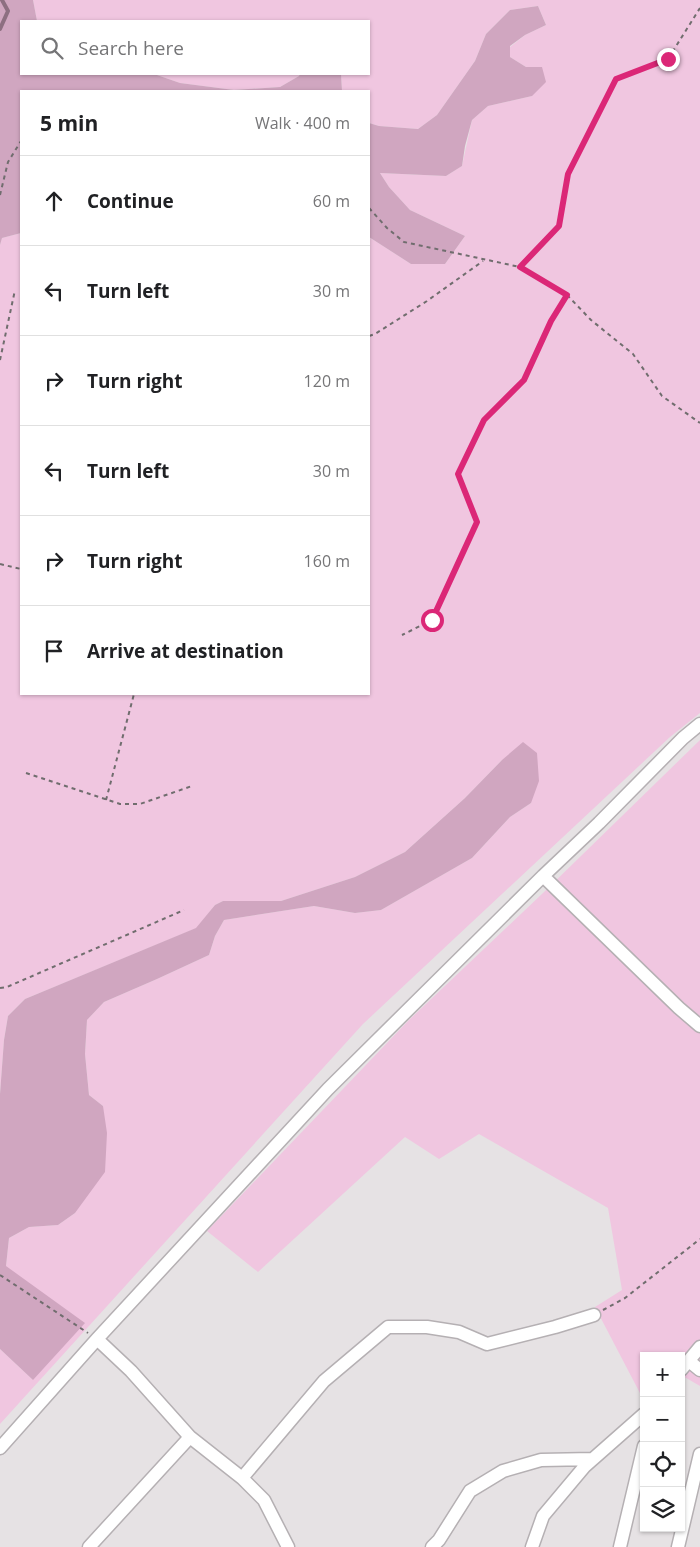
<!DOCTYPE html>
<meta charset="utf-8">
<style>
body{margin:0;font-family:"Open Sans",sans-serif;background:#f2f2f2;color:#202124}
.controls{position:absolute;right:15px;bottom:15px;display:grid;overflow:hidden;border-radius:0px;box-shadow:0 1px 4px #0004}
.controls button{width:45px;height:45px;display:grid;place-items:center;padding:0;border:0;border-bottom:1px solid #e0e0e0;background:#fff;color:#202124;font:25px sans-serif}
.stop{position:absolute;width:15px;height:15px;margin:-11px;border:4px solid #db2777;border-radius:50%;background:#fff}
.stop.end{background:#db2777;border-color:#fff;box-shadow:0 1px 5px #0008}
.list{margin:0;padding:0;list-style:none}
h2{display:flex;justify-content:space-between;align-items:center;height:65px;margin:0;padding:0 20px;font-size:21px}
h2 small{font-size:16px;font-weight:400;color:#757577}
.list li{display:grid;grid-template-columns:32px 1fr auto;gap:15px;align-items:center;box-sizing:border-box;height:90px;padding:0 20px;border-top:1px solid #e0e0e0}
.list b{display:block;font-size:19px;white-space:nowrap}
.list em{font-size:16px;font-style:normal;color:#757577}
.icon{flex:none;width:28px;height:28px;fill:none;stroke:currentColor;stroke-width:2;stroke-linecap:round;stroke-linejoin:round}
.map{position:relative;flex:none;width:700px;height:1547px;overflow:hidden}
.search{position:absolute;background:#fff;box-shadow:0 1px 4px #0004;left:20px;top:20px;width:350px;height:55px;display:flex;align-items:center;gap:12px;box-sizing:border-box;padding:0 18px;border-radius:0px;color:#757577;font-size:19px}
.panel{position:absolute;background:#fff;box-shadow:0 1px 4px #0004;left:20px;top:90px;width:350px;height:605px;border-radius:0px}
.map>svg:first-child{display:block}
.green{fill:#f0c6e0}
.forest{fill:#d0a6c0}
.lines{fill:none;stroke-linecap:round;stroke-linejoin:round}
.stream{stroke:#8d6f81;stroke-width:4}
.minor-casing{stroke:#b5b0b3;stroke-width:15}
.path{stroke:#706d6e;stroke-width:2;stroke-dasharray:4 4;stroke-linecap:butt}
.minor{stroke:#fff;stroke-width:12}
.route{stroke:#db2777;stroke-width:6}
</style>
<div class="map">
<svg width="700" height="1547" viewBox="0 0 700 1547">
<rect width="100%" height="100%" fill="#e6e2e4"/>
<path class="green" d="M33,0H700V713L670,737L363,1024L0,1424V1349L33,1380L6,1266L9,1238L29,1227L58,1225L75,1213L103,1106L89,1095L85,1054L87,1020L104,1002L157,979L209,955L215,936L224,920L314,906L355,913L381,910L472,858L510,817L531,803L502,760L465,798L405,852L355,877L281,901H223L215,905L197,928L25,999L8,1016L4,1040L0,1094V245L2,238L21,233V694H369V237L411,264H445L465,236L410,210L389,187L380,173L446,176L462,166L472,120L488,106L532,96L526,67L510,57V47L525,35L546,25L538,6L510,10L486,34L475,61L437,115L418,129L379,126L369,123V91H342L341,74H369V21H37Z
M154,74H300L299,76L280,87L234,90L180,83Z
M700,740V1386L681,1375V1356H644V1394L642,1397L595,1307L622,1290L608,1208L479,1134L439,1159L405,1137L258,1272L207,1231L408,1021L543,893Z"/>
<path class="forest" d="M0,0H33L37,21H21V74H154L180,83L234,90L280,87L299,76L300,74H341L342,91H21V233L2,238L0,245Z
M538,6L546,25L525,35L510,46V57L526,67H542L546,82L532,96L488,106L472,120L465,146L462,166L446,176L380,173L389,187L410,210L465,236L445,264H411L369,237V123L379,126L418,129L437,115L475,61L486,34L510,10Z
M523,742L537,753L539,781L531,803L510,817L472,858L381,910L355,913L314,906L224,920L215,936L209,955L157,979L104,1002L87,1020L85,1054L89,1095L103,1106L107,1133L105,1172L75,1213L58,1225L29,1227L9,1238L6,1266L85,1323L33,1380L0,1349V1094L4,1040L8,1016L25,999L196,928L215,905L223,901H281L355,877L405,852L465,798L502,760Z"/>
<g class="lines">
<path class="stream" d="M0,29L8,11L2,0"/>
<defs>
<path id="minor" d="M543,876L679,1008L700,1026
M97,1339L131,1371L190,1437L242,1478L264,1500L288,1547
M689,1361L700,1370
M681,1370L700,1347
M0,1448L97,1339L328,1089L543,876L599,823L683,738L700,724
M242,1478L324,1381L388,1327H427L459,1332L487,1344L555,1327L594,1315
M89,1547L190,1437
M432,1547L439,1540L470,1491L503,1471L541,1460L593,1459
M532,1547L543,1516L585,1466L644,1414
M620,1547L644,1446
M678,1547L700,1454"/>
</defs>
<use href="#minor" class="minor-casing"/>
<path class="path" d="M0,195L8,162L21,141
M369,208L387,228L404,242L520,267L567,295L551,321L524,380L484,420L458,474L477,522L432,620L402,635
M520,267L559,226L568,174L616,79L668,59L700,8
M567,295L591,320L633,354L662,396L700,423
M369,336L375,334L427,301L483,261
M0,360L15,290
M0,564L21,569
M26,773L120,804H140L192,786
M106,800L134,694
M0,988L7,987L184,910
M0,1275L88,1333
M603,1310L625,1298L700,1239"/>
<use href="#minor" class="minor"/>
</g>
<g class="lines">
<path class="route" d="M432,620L477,522L458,474L484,420L524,380L551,321L567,295L520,267L559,226L568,174L616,79L668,59"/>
</g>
</svg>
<div class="controls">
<button>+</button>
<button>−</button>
<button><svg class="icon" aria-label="locate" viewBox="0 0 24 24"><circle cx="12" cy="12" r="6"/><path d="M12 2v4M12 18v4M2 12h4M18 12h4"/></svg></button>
<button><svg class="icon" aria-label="layers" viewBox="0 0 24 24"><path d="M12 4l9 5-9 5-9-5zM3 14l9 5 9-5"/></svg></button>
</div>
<div class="stop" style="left:432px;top:620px"></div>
<div class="stop end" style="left:668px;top:59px"></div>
<div class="search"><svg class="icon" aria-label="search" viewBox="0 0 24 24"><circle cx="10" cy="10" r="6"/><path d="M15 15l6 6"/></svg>Search here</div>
<section class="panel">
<h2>5 min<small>Walk · 400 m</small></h2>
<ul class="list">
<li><svg class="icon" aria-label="ahead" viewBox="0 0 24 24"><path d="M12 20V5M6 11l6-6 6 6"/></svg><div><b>Continue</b></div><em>60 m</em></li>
<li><svg class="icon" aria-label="left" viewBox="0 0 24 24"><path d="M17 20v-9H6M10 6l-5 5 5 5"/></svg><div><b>Turn left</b></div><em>30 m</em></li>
<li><svg class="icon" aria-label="right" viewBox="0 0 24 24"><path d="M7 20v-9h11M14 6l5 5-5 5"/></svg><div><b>Turn right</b></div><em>120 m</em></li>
<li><svg class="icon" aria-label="left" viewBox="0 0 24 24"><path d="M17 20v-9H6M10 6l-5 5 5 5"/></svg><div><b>Turn left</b></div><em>30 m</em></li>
<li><svg class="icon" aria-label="right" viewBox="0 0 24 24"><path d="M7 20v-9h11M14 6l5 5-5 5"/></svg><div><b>Turn right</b></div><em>160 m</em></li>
<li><svg class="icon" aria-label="arrive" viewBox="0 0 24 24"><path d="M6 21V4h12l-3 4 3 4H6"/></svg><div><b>Arrive at destination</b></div></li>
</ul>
</section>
</div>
